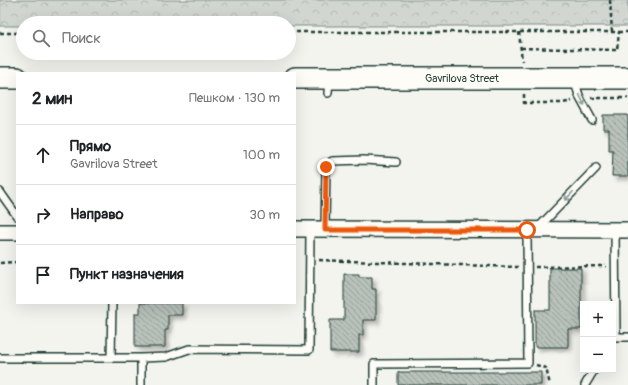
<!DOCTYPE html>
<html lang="ru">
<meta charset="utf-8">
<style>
body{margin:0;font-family:Pangolin,sans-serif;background:#f2f2f2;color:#202124}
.controls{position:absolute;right:12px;bottom:12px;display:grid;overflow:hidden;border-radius:0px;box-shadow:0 4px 16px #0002}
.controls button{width:36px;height:36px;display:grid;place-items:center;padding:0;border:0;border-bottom:1px solid #e0e0e0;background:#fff;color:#202124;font:20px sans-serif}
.stop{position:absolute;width:12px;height:12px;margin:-9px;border:3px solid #ea580c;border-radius:50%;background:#fff}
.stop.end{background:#ea580c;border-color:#fff;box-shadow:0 1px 4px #0008}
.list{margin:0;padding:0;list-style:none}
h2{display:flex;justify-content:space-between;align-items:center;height:52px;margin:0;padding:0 16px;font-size:17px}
h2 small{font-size:13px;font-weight:400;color:#757577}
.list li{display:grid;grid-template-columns:26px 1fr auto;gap:12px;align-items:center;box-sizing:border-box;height:60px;padding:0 16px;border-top:1px solid #e0e0e0}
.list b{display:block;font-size:15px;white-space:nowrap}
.list p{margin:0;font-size:13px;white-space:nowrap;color:#757577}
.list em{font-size:13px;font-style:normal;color:#757577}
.icon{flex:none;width:22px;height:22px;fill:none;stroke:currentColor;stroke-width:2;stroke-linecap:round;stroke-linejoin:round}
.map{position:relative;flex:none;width:628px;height:385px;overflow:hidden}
.search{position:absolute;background:#fff;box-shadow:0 4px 16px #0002;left:16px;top:16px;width:280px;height:44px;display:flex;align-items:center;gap:10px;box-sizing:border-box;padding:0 14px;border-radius:22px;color:#757577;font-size:15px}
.panel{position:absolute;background:#fff;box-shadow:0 4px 16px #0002;left:16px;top:72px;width:280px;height:232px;border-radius:0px}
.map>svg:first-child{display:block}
.forest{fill:url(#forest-crowns);stroke:#788a82}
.building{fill:url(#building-back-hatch);stroke:#1f3d34;filter:url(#shadow)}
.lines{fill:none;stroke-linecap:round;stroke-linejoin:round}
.lane-casing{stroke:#1f3d34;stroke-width:10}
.street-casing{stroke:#1f3d34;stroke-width:18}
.secondary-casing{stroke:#1f3d34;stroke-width:24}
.path{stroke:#1f3d34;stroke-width:2.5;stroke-dasharray:4 3;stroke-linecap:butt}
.lane{stroke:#fdfcf7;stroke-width:7}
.street{stroke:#fdfcf7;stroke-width:15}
.secondary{stroke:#fdfcf7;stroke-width:21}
.oneway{stroke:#8e9c96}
.route{stroke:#ea580c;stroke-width:5}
.labels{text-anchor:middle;stroke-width:3;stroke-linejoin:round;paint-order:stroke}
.street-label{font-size:11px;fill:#1f3d34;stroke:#fdfcf7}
</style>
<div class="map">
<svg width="628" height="385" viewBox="0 0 628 385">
<defs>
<pattern id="forest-crowns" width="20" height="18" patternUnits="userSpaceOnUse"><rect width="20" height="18" fill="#d1d6d1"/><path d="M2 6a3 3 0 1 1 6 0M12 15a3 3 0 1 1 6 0" fill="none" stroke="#b3b9b4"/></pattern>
<pattern id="building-back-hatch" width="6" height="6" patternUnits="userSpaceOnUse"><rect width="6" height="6" fill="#b9c1bb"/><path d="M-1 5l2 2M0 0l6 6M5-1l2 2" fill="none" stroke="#969e99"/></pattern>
<filter id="shadow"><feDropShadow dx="3.5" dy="3.5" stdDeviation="2" flood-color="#0004"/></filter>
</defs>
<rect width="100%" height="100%" fill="#f4f4ef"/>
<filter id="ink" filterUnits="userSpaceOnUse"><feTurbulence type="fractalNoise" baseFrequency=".025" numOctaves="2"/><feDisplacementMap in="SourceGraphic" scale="8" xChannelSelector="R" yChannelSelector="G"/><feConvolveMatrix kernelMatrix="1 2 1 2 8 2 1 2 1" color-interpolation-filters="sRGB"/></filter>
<g filter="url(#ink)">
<path class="forest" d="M0,0H628V26H289V23H23V26H0Z"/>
<path class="building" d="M603,115H628V176H612L613,150H609V129H603Z
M550,268H581V329H568V347H535V310H550Z
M344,274H359V277H372V289H376V320H363V335H359V352H330V320H344Z
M140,303H182V315H168V330H165V347H135V313H140Z
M398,372H541V385H398Z"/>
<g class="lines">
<defs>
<path id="lane" d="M574,80L580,98L592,120
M328,93L329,79
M0,192L17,216
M538,228L596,168
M325,229L326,167L332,161L364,160L396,162
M615,230L616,337H628
M112,303L111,358H141V385
M0,358H111
M141,358L166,357L189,349L309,350L310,230
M374,385V364L528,363L527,230
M585,385L594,370"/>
<path id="street" d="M295,229L628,230
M0,232H17"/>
<path id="secondary" d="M0,78H17
M295,78H628"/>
</defs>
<use href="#lane" class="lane-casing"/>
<use href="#street" class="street-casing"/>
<use href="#secondary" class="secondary-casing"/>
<path class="path" d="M610,0L612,32
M289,32H628
M519,32L522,61
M0,33H23
M521,48L617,50L619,32
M524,94V103H563L572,101
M591,98H628
M319,260L518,267
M0,263L17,262
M535,267L606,266
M536,365L546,368L550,385"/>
<use href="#lane" class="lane"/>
<use href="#street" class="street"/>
<use href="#secondary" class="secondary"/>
</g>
<defs><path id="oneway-shaft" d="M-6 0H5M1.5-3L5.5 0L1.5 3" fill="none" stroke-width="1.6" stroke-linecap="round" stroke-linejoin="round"/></defs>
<g class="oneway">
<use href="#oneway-shaft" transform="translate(582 100) rotate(65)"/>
<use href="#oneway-shaft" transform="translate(569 196) rotate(133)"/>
</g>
</g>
<g class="lines" filter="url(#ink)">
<path class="route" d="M326,167L325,230H527"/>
</g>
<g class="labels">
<g class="street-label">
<text x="462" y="82">Gavrilova Street</text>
</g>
</g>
</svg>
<div class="controls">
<button>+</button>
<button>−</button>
</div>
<div class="stop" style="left:527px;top:230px"></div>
<div class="stop end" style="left:326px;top:167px"></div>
<div class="search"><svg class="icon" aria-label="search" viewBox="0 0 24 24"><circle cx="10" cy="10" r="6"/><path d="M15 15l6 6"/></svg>Поиск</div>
<section class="panel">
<h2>2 мин<small>Пешком · 130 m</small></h2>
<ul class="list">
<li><svg class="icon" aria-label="ahead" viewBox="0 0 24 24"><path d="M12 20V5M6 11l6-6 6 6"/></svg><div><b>Прямо</b><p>Gavrilova Street</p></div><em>100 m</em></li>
<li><svg class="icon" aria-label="right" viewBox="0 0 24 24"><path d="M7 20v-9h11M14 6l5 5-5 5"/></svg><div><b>Направо</b></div><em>30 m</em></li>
<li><svg class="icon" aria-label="arrive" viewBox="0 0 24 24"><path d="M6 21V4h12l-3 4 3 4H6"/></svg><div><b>Пункт назначения</b></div></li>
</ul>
</section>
</div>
